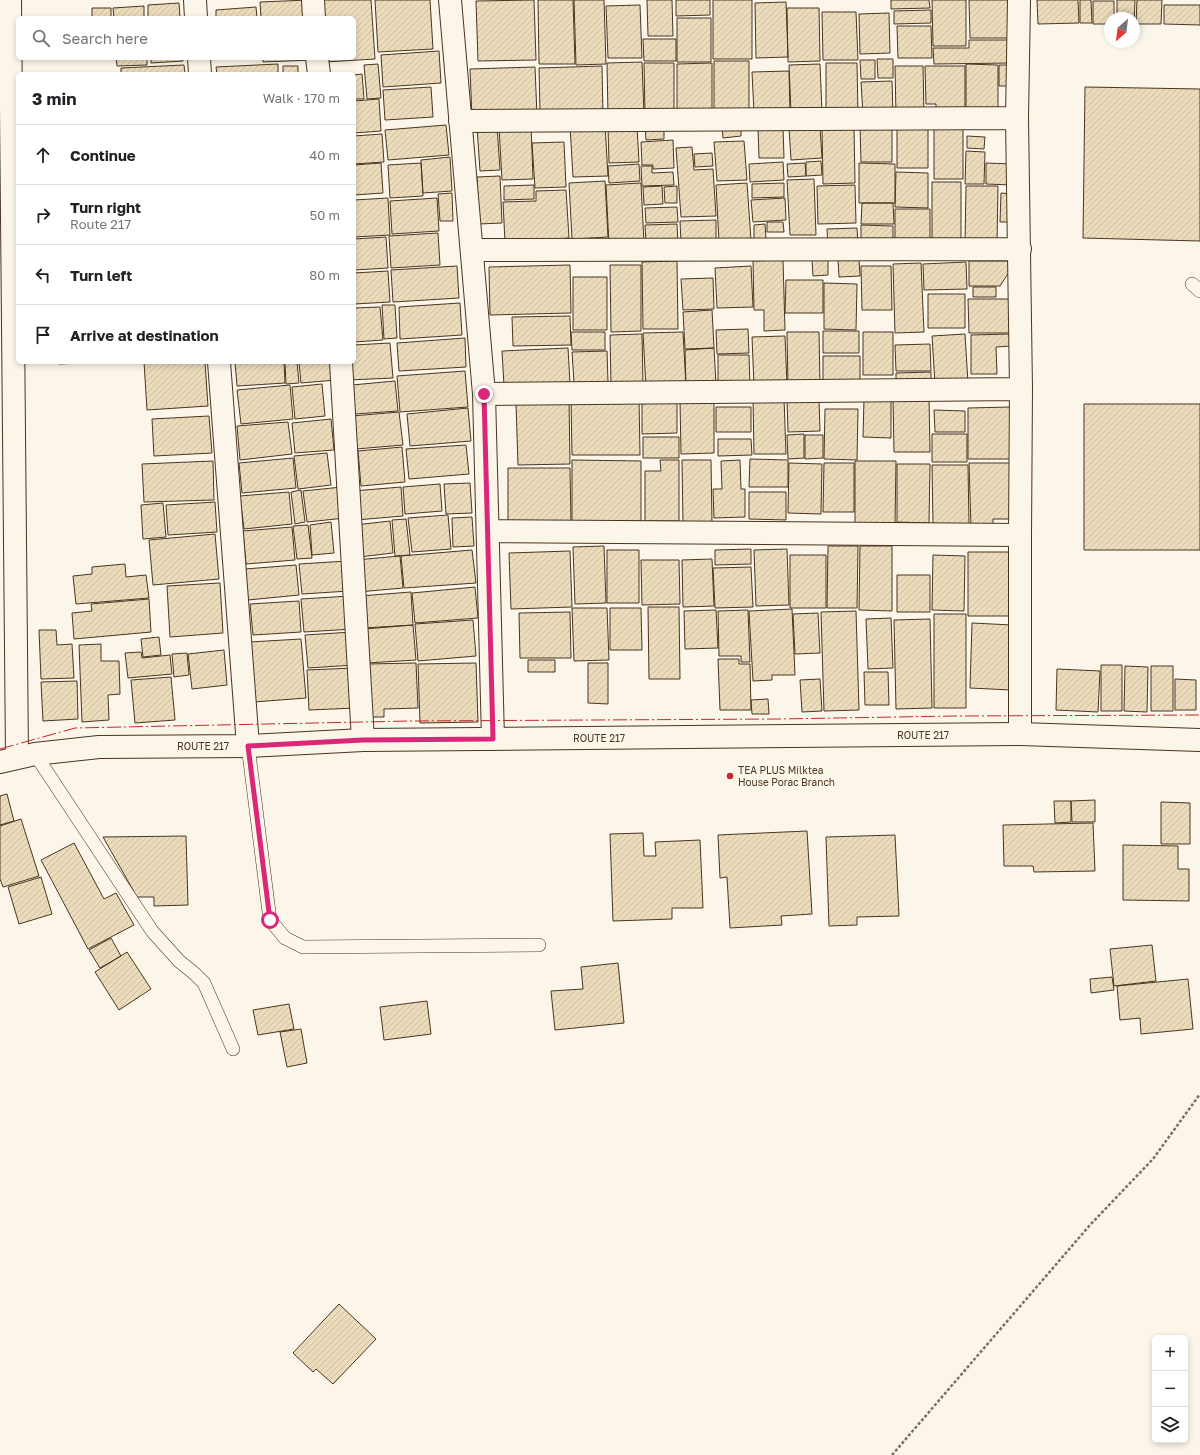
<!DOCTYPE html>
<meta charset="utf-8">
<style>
body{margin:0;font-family:"Golos Text",sans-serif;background:#f2f2f2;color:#202124}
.controls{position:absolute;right:12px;bottom:12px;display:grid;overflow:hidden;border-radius:6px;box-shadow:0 2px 6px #0003}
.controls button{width:36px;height:36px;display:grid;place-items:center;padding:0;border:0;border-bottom:1px solid #e0e0e0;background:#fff;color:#202124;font:20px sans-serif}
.compass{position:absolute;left:1104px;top:12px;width:36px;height:36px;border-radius:50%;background:#fff;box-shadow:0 2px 6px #0003;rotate:208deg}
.stop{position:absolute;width:12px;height:12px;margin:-9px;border:3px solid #db2777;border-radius:50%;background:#fff}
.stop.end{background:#db2777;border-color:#fff;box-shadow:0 1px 4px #0008}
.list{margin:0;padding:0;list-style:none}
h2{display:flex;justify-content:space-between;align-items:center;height:52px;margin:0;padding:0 16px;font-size:17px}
h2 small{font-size:13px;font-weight:400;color:#757577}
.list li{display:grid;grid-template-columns:26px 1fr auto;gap:12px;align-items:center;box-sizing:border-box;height:60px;padding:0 16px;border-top:1px solid #e0e0e0}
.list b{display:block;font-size:15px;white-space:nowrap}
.list p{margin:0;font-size:13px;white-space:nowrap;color:#757577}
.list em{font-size:13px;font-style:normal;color:#757577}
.icon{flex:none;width:22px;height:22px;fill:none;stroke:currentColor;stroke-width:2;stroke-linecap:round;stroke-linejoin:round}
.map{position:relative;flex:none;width:1200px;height:1455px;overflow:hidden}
.search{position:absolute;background:#fff;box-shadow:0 2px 6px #0003;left:16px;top:16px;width:340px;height:44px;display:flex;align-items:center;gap:10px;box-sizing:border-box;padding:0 14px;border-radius:6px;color:#757577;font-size:15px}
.panel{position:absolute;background:#fff;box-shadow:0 2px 6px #0003;left:16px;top:72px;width:340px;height:292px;border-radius:6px}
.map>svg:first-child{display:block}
.building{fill:url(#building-hatch);stroke:#4a3520}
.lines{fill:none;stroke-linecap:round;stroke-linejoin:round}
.lane-casing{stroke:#4a3520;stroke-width:14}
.street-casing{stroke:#4a3520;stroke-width:24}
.secondary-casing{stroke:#4a3520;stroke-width:24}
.primary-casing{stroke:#4a3520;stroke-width:24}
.path{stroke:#7f6f5c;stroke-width:2.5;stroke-dasharray:3 2;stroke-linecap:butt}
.lane{stroke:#fbf6e9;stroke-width:13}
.street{stroke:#fbf6e9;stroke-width:22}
.secondary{stroke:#fbf6e9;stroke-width:22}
.primary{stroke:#fbf6e9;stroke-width:22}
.power{stroke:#c62828;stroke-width:1;stroke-dasharray:14 3 2 3;stroke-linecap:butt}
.route{stroke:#db2777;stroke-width:5}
.poi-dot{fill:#c62828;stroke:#fbf6e9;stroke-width:1.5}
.labels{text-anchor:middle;stroke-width:3;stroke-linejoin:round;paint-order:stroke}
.street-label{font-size:10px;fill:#4a3520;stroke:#fbf6e9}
.poi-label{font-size:10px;fill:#4a3520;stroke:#fbf6e9;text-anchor:start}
</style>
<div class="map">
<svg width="1200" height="1455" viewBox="0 0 1200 1455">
<defs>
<pattern id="building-hatch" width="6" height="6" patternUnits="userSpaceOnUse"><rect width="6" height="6" fill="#ecdcbc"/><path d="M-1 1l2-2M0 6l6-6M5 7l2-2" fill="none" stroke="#ccbda1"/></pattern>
</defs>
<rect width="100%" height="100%" fill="#fbf6e9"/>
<path class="building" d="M308,0L310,18H261L260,2Z
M321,0H371L375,59L325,62V58H354V18H322Z
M375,0H430L433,49L378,52Z
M534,0L536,60L478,61L476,1Z
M538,0H573L575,64H539Z
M574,0H604L606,64L576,65Z
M647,0H672L673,36H648Z
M676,0H710V15L676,16Z
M713,0H752V59H713Z
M891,0H929L930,8L891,9Z
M932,0H966V46H933Z
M969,0H1013L1014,38H970Z
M1037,0H1078L1079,23L1038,24Z
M1080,0H1091L1092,23H1080Z
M1117,0H1135L1134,24V18H1117Z
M1137,0H1162L1161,24H1136Z
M1093,1H1114V18H1110V24H1093Z
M786,2L788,57L756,58L755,3Z
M179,3L180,18H148V5Z
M640,5L642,58H608L606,6Z
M1164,5H1200V25L1164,24Z
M144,6V18H114L113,8Z
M256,7L257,18H216V10Z
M92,8H111V18H92Z
M787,8H819L820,61L788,62Z
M931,10V23L894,24V11Z
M822,12H856L858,60H823Z
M889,13L890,53L860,54L859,14Z
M677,18H711V62H677Z
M897,26H931L932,58H898Z
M643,39H676V61H644Z
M969,40H1010V63L934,64L933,48H969Z
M439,51L441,83L383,87L381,55Z
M116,58H147V65L117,66Z
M151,58H183V61L151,63Z
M263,58H312V60L263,62Z
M877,59H893V78H878Z
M860,60H875V79H861Z
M714,61H749V117L714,118Z
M642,62L644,114L608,115L607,63Z
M644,63H674V115H645Z
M712,63V115H677V64Z
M826,63H857L858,116H826Z
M278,64V74H217L216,67Z
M378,64L381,98L367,99L364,65Z
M820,64L822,112L791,113L789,65Z
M966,64L998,65V114H966Z
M184,65L185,74H121V68Z
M999,65H1012V86H999Z
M283,66H298V74H283Z
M602,66L603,116L540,112L539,68Z
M895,66H923L924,116L896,117Z
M925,66H965V111H936V104H926Z
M535,67L537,116L472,118L470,69Z
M789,71L790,112L754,113L752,72Z
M362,74L364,99H354V75Z
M892,81L893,114L863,115L861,82Z
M431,87L433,117L385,120L383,90Z
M1085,87L1200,89V241L1083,238Z
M379,99L381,131L354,133V101Z
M897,122H928V168H897Z
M446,125L449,155L388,160L385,130Z
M531,125L533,179L502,180L499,127Z
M605,125L608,176L573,177L570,126Z
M664,125V139L646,140L645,126Z
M741,125V136L723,138L722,126Z
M860,125L892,126V162H861Z
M497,126L500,170L480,171L477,127Z
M637,126L639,162L609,163L608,128Z
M934,126H963V179H934Z
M820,127L822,158L791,160L789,128Z
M758,128H783L784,158H759Z
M822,128H854L855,183L823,184Z
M382,134L384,162L354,164V136Z
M967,136L985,137L984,149L967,148Z
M673,140L674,168L653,169V165H642L641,142Z
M744,141L747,180L717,181L714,142Z
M564,142L566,187L535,188L532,143Z
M692,147L694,170L713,169L716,216L681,217L676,148Z
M966,151L985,152L984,184H965Z
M712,153L713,166L695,167L694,154Z
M450,157L452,191L423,193L421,160Z
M821,161L822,175L806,176V162Z
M783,162L784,180L750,182L749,164Z
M381,163L383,193L354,195V165Z
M421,163L423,196L390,198L388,165Z
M805,163L806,176L788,177L787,164Z
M859,163L895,164V203H859Z
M986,163L1013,164L1012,185L986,184Z
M639,164L640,181L609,183L608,166Z
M641,166H652V173L673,172L674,185L642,186Z
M896,172L928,173V208L895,207Z
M500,176L502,223L479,224L477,177Z
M814,179L816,235H790L787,180Z
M605,181L608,237L572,239L569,183Z
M932,182H961V243H932Z
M641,183L644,243L609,245L606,185Z
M747,183L751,240L719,242L716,185Z
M784,183V197L752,198V184Z
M534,185V199L504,200V186Z
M855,185L856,223L818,224L817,186Z
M662,186L663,204L644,205L643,187Z
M677,186V203H665L664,187Z
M966,186H998L997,244H965Z
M566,190L569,238L505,242L503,202L536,201V191Z
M452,193L453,221H440L438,194Z
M1001,193L1013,194L1012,222H1000Z
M388,198L390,235L354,237V200Z
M437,198L439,231L392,234L390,201Z
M785,198L786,220L753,222L751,200Z
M862,203H893L894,224H861Z
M677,207L678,222L646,223L645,208Z
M895,209H930V243H895Z
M716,220V242L681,243L680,221Z
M767,222H783L784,232H767Z
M677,224L678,243H646L645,225Z
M765,224L766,239H754V225Z
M861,225L893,226V239H861Z
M857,228L858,245L828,247L827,229Z
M438,233L440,265L391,268L389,236Z
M386,237L388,268L354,270V239Z
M828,259V275L813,276L812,260Z
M783,260L785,330L764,331V310H754L753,261Z
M838,260H859L860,276L839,277Z
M677,261L678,329H643L642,262Z
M969,261H1011V269L1000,286H969Z
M966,262L967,289L924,290L923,264Z
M921,263L924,332L895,333L893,264Z
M570,265L571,313L490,315L489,267Z
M610,265H641V331L611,332Z
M457,266L459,298L393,302L391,270Z
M751,266L753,307L717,308L715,268Z
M861,266H891L892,310H862Z
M388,271L390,302L354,304V273Z
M573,277H607V330H573Z
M713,278L714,309L683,310L681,279Z
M786,280H823V313H785Z
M824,283L857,284L856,330L824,329Z
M973,287H996V297H973Z
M928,294H965V328H928Z
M968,299H1012V333H969Z
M460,303L462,335L400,339L399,307Z
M382,305H395L397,338L384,339Z
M380,307L383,340L354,342V308Z
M712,310L714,348L685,349L683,312Z
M570,316L571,345L513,346L512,317Z
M748,329L749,353L717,354L716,330Z
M823,331H859V353H823Z
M571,332H605V350H572Z
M683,332L686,386L646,388L643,333Z
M787,332H819L820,386H788Z
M863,332H893V375H863Z
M642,334L643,384L611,385L610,335Z
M965,334L968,383L935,384L932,336Z
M1010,334L1011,346L996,347L997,374H971V335Z
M785,336L787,385L754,386L752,337Z
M465,338L466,367L399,371L397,343Z
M390,343L393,378L348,380L347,362H354V345Z
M930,344L931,371H896L895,345Z
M568,348L570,383L504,386L502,351Z
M714,348L716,385L686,386L685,350Z
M607,351L608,382L574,383L572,352Z
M718,355H749L750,385H718Z
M823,356H860V386H823Z
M59,362H100L59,364Z
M144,362H205L208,406L147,410Z
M235,362H284L285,383L237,386Z
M285,362H297L299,383L286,384Z
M299,362H335L336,380L301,383Z
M465,371L468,407L400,412L397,376Z
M931,372V385L896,386V373Z
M395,381L398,411L355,414L352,385Z
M322,384L325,416L295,419L292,387Z
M290,385L293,419L241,424L237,390Z
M642,395H677V433L642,434Z
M753,398H784L786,454H754Z
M893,398H929L930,452H894Z
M571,399H639L640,455H572Z
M787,399H819L820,431L788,432Z
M864,399H891V438L863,437Z
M680,401H714V453L681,454Z
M569,402L570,464L518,465L516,403Z
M1084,404H1200V550H1084Z
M716,407H751V432H716Z
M1010,407V459H968V408Z
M468,408L471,441L410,446L407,414Z
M825,409H858L857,460L824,459Z
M934,410L965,411V432H935Z
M399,412L403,445L356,449L352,416Z
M209,416L212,453L154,456L152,419Z
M331,419L334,450L295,453L292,423Z
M288,422L292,454L240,460L237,426Z
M804,434V458L788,459L787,435Z
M932,434H967V462H932Z
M805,435H823V458L805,459Z
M643,437H679V458H643Z
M718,439H751L752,455L718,456Z
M466,445L469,474L409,479L406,449Z
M402,447L405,482L361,486L358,451Z
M327,453L331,485L298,489L294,456Z
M293,458L296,488L242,493L239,463Z
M750,459L788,460V487H749Z
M572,460L641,461V521H572Z
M660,460H679V521H645V471H661Z
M682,460H711L712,522L683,523Z
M740,460L741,489H745V517L714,518L713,489H722L721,461Z
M213,461L214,500L144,502L142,464Z
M855,461H896L895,526H855Z
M789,463L822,464L821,514L788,513Z
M824,463H854V512H823Z
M969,463H1010L1012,519H993V527L971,528Z
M897,464H930L929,523L897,522Z
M932,465H968L969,524H933Z
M508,468H570L571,524H508Z
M470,483L472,513L446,514L444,484Z
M440,484L442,511L405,514L403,487Z
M342,487L345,518L307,522L303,491Z
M401,487L403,516L356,520L353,491Z
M301,490L305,522L295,524L291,492Z
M289,492L292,524L244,529L240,496Z
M749,492H786V520L749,519Z
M215,502L217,532L168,535L166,505Z
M163,503L166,537L143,539L141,505Z
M448,515L451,549L412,552L408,518Z
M472,517L474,546L453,547L452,518Z
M406,519L410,555L395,556L392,520Z
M390,521L393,553L359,557L355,525Z
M331,522L334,553L312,555L310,525Z
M308,525L312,558L297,559L293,526Z
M292,527L295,560L246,564L243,531Z
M215,534L219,579L153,585L149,540Z
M604,546L606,603L575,604L573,547Z
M828,546H858L857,608H827Z
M860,546H892V611L859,610Z
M751,549V564L715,565V550Z
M787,549L789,605L756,606L754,550Z
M472,550L476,583L404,588L401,556Z
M607,550H639V603H607Z
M570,551L572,607L511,609L509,553Z
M968,552H1015V616H968Z
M790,555H826V608H790Z
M933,555L965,556L964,611L932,610Z
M400,556L403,588L358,592L355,560Z
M712,559L714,606L683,607L682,560Z
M641,560H679L680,604L642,605Z
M347,561L349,591L302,594L299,564Z
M125,564L126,577L146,575L149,598L76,604L73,576L92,574V567Z
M296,565L299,595L248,600L245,569Z
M751,567L753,607L715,608L713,568Z
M897,575H930V612H897Z
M220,583L223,633L170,637L167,586Z
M475,587L478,618L415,623L412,593Z
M411,592L413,625L363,628L360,596Z
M350,596L353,629L304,632L301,599Z
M149,599L151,632L74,639L72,613L92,611L91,604Z
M299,601L301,632L253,635L250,604Z
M648,607H679L680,679H649Z
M572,608H607L609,660L574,661Z
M610,608H641L642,650H610Z
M792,609L795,675H772V680L753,681L749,611Z
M716,610L718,648L685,649L684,611Z
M748,610L750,662H741V656H719L718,611Z
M856,611L859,710L824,711L821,612Z
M570,612L571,658H520L519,613Z
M818,613L820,653L795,654L793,614Z
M934,614H966V708H934Z
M891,618L893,668L868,669L866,619Z
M930,619L932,708L896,709L894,620Z
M473,620L476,656L418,661L415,624Z
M972,623L1012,625L1011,690L970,688Z
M413,625L416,660L367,663L365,629Z
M39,630H56L57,645L72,644L74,678L41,679Z
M352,632L355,665L308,668L305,635Z
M159,637L161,655L143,657L141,639Z
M301,639L306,698L254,702L250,642Z
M101,644V661H119L120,694L108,695L109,720L82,722L79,645Z
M224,650L227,685L192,689L188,654Z
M141,652L142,658L170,655L172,674L128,678L125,653Z
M187,653L189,675L174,677L172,654Z
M718,659H739V664H750L751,710H720Z
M528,660H555V672H528Z
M416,663L418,708L384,709V717H369L367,664Z
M476,663L478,722L420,723L418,664Z
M588,663H608V704L588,703Z
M1101,665H1122V711H1101Z
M1125,666L1148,667L1147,712L1124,711Z
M1151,666H1173V711H1151Z
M354,668L356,708L309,710L307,670Z
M1057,669L1100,671L1098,712L1056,710Z
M864,672H888L889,705H865Z
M171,677L175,720L135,723L131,680Z
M820,679L822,711L802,712L800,680Z
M1175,679L1196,680V710H1175Z
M77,681L78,719L43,721L41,682Z
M768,699L769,714H752L751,700Z
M7,794L14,821L0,825V796Z
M1095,800V822H1072L1071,801Z
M1054,801H1071V822L1055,823Z
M1161,802L1190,803V844H1161Z
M21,819L39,876L3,887L0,879V826Z
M1093,823L1095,871L1034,872L1033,866H1004L1003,825Z
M807,831L812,914L781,916L782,925L730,928L727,877L720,878L718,835Z
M643,833L644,856H656L655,842L700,840L703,908H672V919L613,921L610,834Z
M895,835L899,916L857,917V925L829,926L826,837Z
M186,836L188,905L154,906V897H137L103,837Z
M74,843L104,899L116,893L134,925L88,949L41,860Z
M1123,845L1178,846V869H1189V901L1123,900Z
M41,877L52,914L19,924L8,887Z
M111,938L121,956L100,968L89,950Z
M1152,945L1156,981L1114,986L1110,949Z
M127,952L151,989L119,1010L95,972Z
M618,963L624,1023L555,1030L551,991L583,989L581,967Z
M1112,977L1114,990L1091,993L1090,979Z
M1188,979L1193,1029L1141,1034L1140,1018L1120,1020L1117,986Z
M427,1001L431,1034L384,1040L380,1007Z
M289,1004L294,1029L258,1035L253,1010Z
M301,1029L307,1063L287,1067L280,1032Z
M339,1304L376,1339L333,1384L316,1369L313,1372L293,1353Z"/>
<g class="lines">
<defs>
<path id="lane" d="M1192,284L1200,291
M248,746L270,920L285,938L303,947L539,945
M35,754L152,931L179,961L195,974L204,983L233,1049"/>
<path id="street" d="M195,0L196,18
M313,0L314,18
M450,0L484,394L493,739
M1019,0L1017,118L1021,389L1020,535V734
M199,58L200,74
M317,58L319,74
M460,121L1017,118
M472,250L1020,249
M219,362L248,746
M341,362L363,740
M484,394L1021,389
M488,531L1020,535"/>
<path id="secondary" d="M10,0L17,757"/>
<path id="primary" d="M0,762L35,754L99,747L248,746L363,740L1020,734L1200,740"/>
</defs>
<use href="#lane" class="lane-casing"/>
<use href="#street" class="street-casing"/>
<use href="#secondary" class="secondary-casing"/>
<use href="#primary" class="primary-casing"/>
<path class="path" d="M892,1455L1090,1225L1153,1159L1200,1094"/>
<use href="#lane" class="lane"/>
<use href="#street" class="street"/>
<use href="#secondary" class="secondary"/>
<use href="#primary" class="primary"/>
<path class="power" d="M0,749L75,728L410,721L779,719L955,716L1200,715"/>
</g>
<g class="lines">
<path class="route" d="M270,920L248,746L363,740L493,739L484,394"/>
</g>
<circle class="poi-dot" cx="730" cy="776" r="4"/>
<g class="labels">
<g class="street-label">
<text x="923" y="739">ROUTE 217</text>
<text x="599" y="742">ROUTE 217</text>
<text x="203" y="750">ROUTE 217</text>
</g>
<g class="poi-label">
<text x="738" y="774">TEA PLUS Milktea<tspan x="738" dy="12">House Porac Branch</tspan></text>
</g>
</g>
</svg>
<div class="controls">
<button>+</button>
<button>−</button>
<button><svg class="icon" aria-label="layers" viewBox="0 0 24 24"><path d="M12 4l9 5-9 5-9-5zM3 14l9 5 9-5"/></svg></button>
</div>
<svg class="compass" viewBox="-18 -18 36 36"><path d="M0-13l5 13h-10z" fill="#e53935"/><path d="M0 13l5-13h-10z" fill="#757577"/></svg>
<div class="stop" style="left:270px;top:920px"></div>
<div class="stop end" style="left:484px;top:394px"></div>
<div class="search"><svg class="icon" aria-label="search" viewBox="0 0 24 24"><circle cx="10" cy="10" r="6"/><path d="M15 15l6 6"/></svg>Search here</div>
<section class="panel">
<h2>3 min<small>Walk · 170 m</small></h2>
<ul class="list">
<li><svg class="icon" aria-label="ahead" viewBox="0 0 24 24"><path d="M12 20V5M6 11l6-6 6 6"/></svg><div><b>Continue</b></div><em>40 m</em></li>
<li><svg class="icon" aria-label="right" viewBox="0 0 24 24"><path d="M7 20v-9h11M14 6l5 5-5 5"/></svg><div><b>Turn right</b><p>Route 217</p></div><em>50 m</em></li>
<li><svg class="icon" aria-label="left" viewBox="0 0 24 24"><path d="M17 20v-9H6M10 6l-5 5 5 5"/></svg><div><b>Turn left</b></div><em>80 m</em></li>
<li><svg class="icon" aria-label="arrive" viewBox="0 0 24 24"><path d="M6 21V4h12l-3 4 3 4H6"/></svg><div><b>Arrive at destination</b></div></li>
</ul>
</section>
</div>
